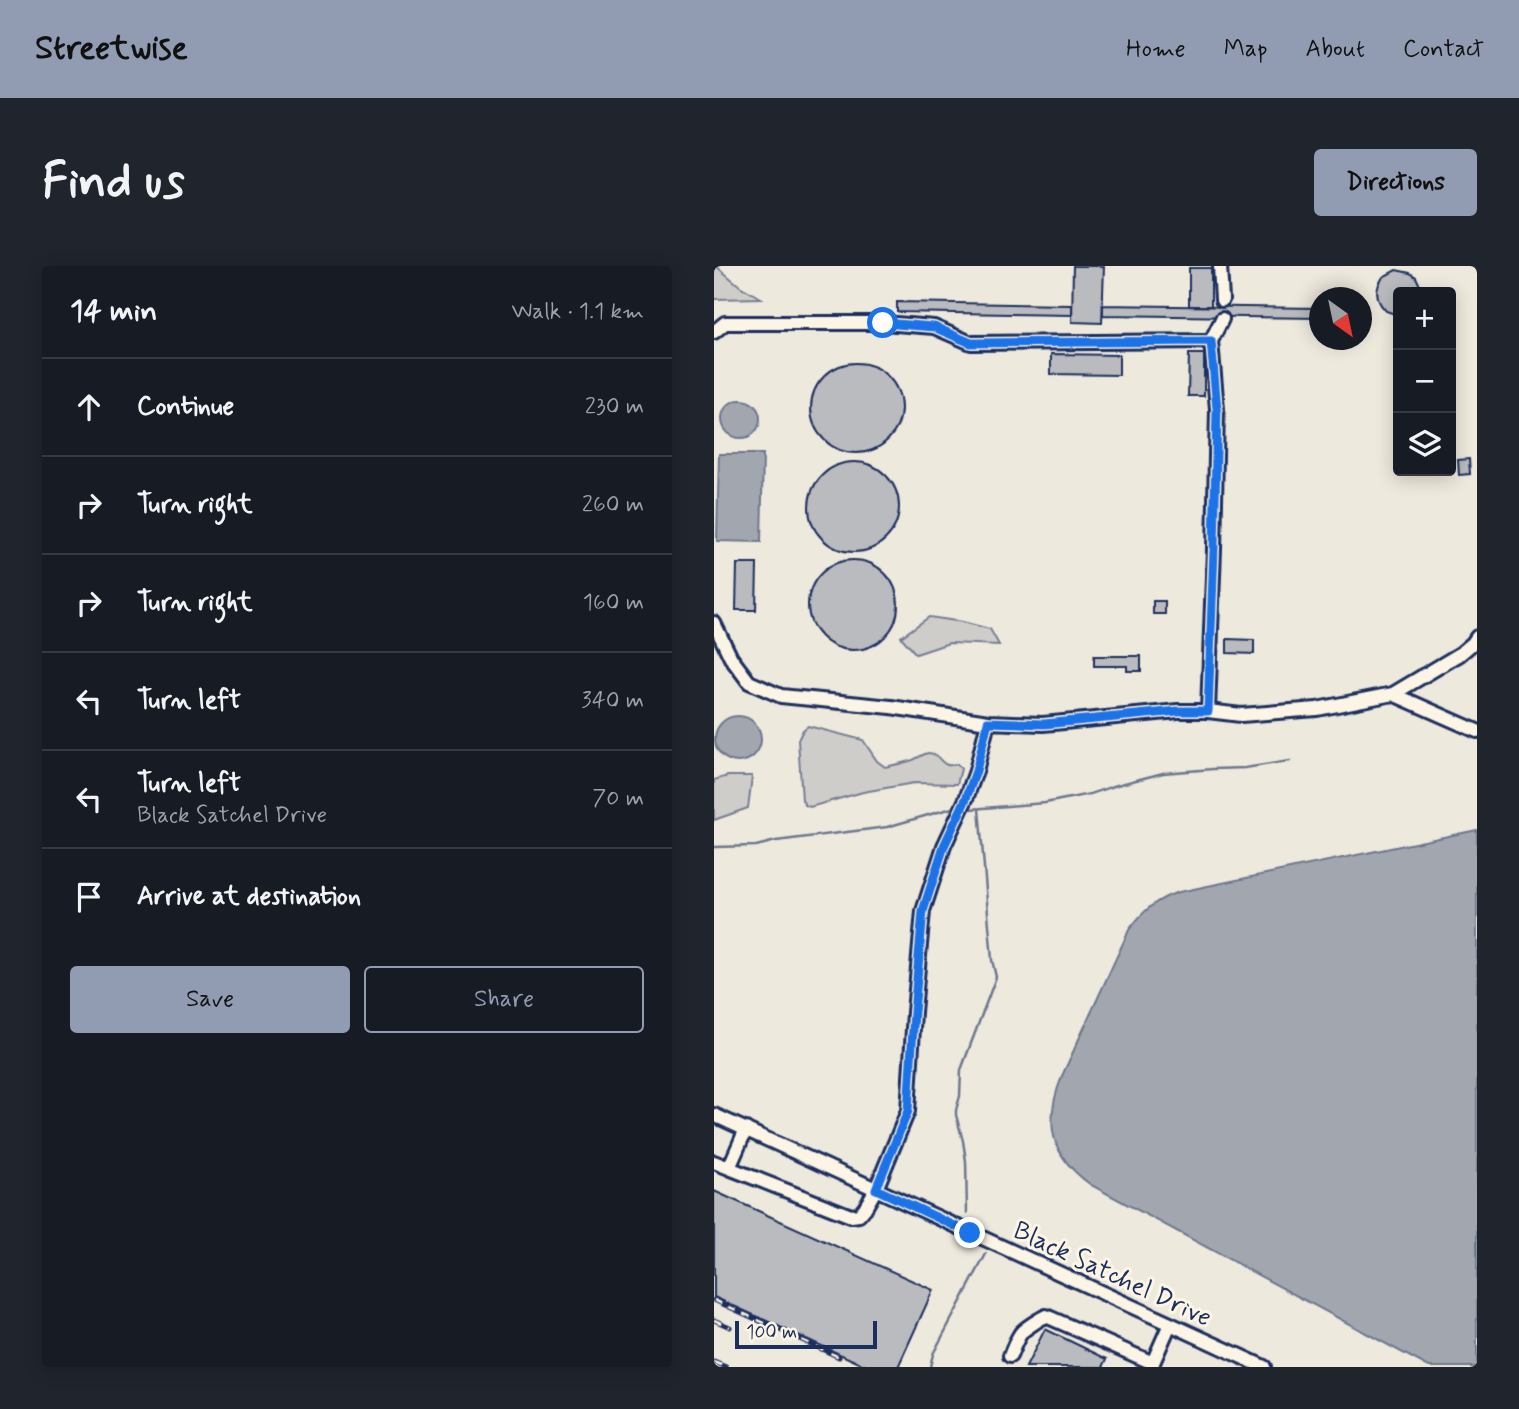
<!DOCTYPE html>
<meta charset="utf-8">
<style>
body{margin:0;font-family:Mynerve,sans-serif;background:#20242c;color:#f1f3f6}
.controls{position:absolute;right:21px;top:21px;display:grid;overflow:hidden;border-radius:7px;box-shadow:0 4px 18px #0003}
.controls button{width:63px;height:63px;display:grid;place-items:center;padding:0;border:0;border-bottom:2px solid #363941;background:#171b24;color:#f1f3f6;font:35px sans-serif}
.compass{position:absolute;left:595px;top:21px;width:63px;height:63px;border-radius:50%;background:#171b24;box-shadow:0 4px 18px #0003;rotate:147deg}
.scale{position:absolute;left:21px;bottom:18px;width:142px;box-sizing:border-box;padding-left:7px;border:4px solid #1b2f5e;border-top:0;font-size:19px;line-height:24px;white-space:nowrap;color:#1b2f5e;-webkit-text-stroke:5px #fcf5e5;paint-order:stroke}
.stop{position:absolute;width:21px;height:21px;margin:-16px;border:5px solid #1a73e8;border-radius:50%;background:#fff}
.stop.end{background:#1a73e8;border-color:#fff;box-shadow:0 2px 7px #0008}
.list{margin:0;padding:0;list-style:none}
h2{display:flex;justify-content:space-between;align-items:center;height:91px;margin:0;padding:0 28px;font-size:30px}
h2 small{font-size:23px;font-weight:400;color:#9ea1a6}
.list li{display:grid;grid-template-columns:46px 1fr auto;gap:21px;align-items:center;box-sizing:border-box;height:98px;padding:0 28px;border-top:2px solid #363941}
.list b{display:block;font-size:26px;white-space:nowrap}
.list p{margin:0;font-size:23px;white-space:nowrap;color:#9ea1a6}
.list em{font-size:23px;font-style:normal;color:#9ea1a6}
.actions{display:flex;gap:14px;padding:21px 28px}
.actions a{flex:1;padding:16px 0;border:2px solid #919bb2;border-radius:7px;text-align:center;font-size:24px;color:#919bb2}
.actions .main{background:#919bb2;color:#111}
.icon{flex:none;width:38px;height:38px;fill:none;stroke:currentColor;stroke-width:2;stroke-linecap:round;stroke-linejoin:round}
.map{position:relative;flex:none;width:763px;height:1101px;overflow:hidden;border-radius:7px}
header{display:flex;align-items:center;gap:42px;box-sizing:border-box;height:98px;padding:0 35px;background:#919bb2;color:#111}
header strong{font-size:33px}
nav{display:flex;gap:38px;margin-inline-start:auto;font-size:24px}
.intro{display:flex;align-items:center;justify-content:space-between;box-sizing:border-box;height:168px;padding:0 42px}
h1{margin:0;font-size:49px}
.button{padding:18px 32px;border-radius:7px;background:#919bb2;color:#111;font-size:24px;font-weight:700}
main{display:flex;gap:42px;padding:0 42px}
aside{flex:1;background:#171b24;border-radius:7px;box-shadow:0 4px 18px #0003}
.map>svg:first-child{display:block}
.green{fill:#cfcdca;stroke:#757e94;stroke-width:2}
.water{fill:#a2a7af;stroke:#6c778f;stroke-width:2}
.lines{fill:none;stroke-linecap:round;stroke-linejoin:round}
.stream{stroke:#6c778f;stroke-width:2.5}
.building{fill:#babbbe;stroke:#1b2f5e;stroke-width:2}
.minor-casing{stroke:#1b2f5e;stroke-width:18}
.minor{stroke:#fcf5e5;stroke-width:12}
.rail-casing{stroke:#1b2f5e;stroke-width:5}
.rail{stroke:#fcf5e5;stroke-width:2.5;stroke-dasharray:8;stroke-linecap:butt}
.route{stroke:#1a73e8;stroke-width:9}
.labels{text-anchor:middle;stroke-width:6;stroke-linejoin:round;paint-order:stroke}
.street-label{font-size:26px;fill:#1b2f5e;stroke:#fcf5e5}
</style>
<header>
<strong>Streetwise</strong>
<nav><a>Home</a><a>Map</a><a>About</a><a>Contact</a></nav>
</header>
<div class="intro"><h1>Find us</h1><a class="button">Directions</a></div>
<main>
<aside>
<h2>14 min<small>Walk · 1.1 km</small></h2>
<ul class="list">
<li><svg class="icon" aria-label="ahead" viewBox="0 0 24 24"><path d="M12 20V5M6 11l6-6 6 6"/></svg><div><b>Continue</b></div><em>230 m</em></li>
<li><svg class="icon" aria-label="right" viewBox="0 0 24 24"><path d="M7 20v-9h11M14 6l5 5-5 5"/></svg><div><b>Turn right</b></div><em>260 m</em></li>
<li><svg class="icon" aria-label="right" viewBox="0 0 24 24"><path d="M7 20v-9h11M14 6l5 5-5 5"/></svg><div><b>Turn right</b></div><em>160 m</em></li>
<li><svg class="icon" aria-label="left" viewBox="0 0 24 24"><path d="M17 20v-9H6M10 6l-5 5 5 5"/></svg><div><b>Turn left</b></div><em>340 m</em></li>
<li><svg class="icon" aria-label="left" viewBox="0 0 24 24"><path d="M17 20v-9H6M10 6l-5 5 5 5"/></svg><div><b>Turn left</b><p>Black Satchel Drive</p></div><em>70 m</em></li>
<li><svg class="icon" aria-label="arrive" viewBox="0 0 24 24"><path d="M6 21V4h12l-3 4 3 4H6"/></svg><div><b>Arrive at destination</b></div></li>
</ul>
<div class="actions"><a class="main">Save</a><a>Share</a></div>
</aside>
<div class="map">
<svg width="763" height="1101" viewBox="0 0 763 1101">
<rect width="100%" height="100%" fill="#eee9dd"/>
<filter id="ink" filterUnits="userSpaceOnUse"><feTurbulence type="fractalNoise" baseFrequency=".0143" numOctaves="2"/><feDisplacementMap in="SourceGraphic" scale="14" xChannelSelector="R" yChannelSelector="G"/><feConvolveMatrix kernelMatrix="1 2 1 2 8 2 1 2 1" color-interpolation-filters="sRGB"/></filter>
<g filter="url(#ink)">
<path class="green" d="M0,0H2L27,21L47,32L0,33Z
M215,351L249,356L276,363L285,379L235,377L202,388L187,371Z
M94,460L149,474L163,495L171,501C180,499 190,497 199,494C204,492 209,488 214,487C228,487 225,504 243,498L247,503L243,518L200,517L149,526L96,541L91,539L88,534L84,474L89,464Z
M14,510H38L34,542L0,554V514Z"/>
<path class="water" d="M8 153a19 19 0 1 1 38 0a19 19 0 1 1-38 0Z
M5,188H49L47,276L3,275Z
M1 473a23 23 0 1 1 46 0a23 23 0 1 1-46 0Z
M763,564V1101H715L377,919C335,889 330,856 348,810L415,664C429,645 442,633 465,626Z"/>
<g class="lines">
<path class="stream" d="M257,543L331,537L376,528L403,519L449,507L499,503L531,502L576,495
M0,581L42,580L62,575L173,561L238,542
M253,947L252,895L249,875L242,849V844L246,830L247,804L282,711L278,694L265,543
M216,1101L219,1088L272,988"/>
</g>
<path class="building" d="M359,0H390L388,57L358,56Z
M475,2H497V40H475Z
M682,4L696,7L702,11L708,24V26H684V49L672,45L667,39L664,33L663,25L665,18L669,11Z
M183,36L358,39V49L183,46Z
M389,39L606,42V52L389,49Z
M337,88L405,89V109L337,108Z
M475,88H490V130H474Z
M97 142a45 45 0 1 1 90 0a45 45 0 1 1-90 0Z
M755,193L756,208L745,209L744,194Z
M95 241a45 45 0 1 1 90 0a45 45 0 1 1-90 0Z
M94 339a45 45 0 1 1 90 0a45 45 0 1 1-90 0Z
M23,298H43L42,344H22Z
M439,335H451V348H439Z
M513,373L540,374V388L513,387Z
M380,390H427V405H413V400H380Z
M0,925L219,1024L184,1101H154L0,1031Z
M331,1063L393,1093L389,1101H312Z"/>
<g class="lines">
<defs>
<path id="minor" d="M506,0L508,34
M0,66L11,57H169L220,61L257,77L497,75
M0,357L17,392L35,416L67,430L177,441L274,456L329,458L464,445H494L500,283L503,143L497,75L508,53
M679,428L763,465
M494,445L527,449L603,443L679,428L746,388L759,377L763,371
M0,849L550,1101
M32,863L15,902L137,950L145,949L151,942L162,923L194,845L200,746L209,645L230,580L252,533L262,505L274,456
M0,896L15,902
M296,1090C299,1083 302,1074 307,1067C310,1063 327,1052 332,1050L439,1097
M437,1101L456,1058"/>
</defs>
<use href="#minor" class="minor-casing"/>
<use href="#minor" class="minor"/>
<defs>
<path id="rail" d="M0,1034L125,1091
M0,1054L16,1061
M0,1096L12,1101"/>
</defs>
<use href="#rail" class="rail-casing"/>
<use href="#rail" class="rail"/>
</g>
</g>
<g class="lines" filter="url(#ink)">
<path class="route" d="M169,57L220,61L257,77L497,75L503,143L500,283L494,445H464L330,458L274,456L262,505L252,533L230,580L209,645L200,746L194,845L162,923L256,967"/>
</g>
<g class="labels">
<g class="street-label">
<text transform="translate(399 1007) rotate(25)" y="9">Black Satchel Drive</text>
</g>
</g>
</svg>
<div class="controls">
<button>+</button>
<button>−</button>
<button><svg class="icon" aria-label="layers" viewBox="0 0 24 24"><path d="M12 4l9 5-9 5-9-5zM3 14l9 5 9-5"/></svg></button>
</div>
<svg class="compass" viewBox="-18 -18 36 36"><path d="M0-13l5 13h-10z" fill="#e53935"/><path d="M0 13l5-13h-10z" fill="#9ea1a6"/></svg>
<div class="scale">100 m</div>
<div class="stop" style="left:169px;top:57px"></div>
<div class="stop end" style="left:256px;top:967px"></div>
</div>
</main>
